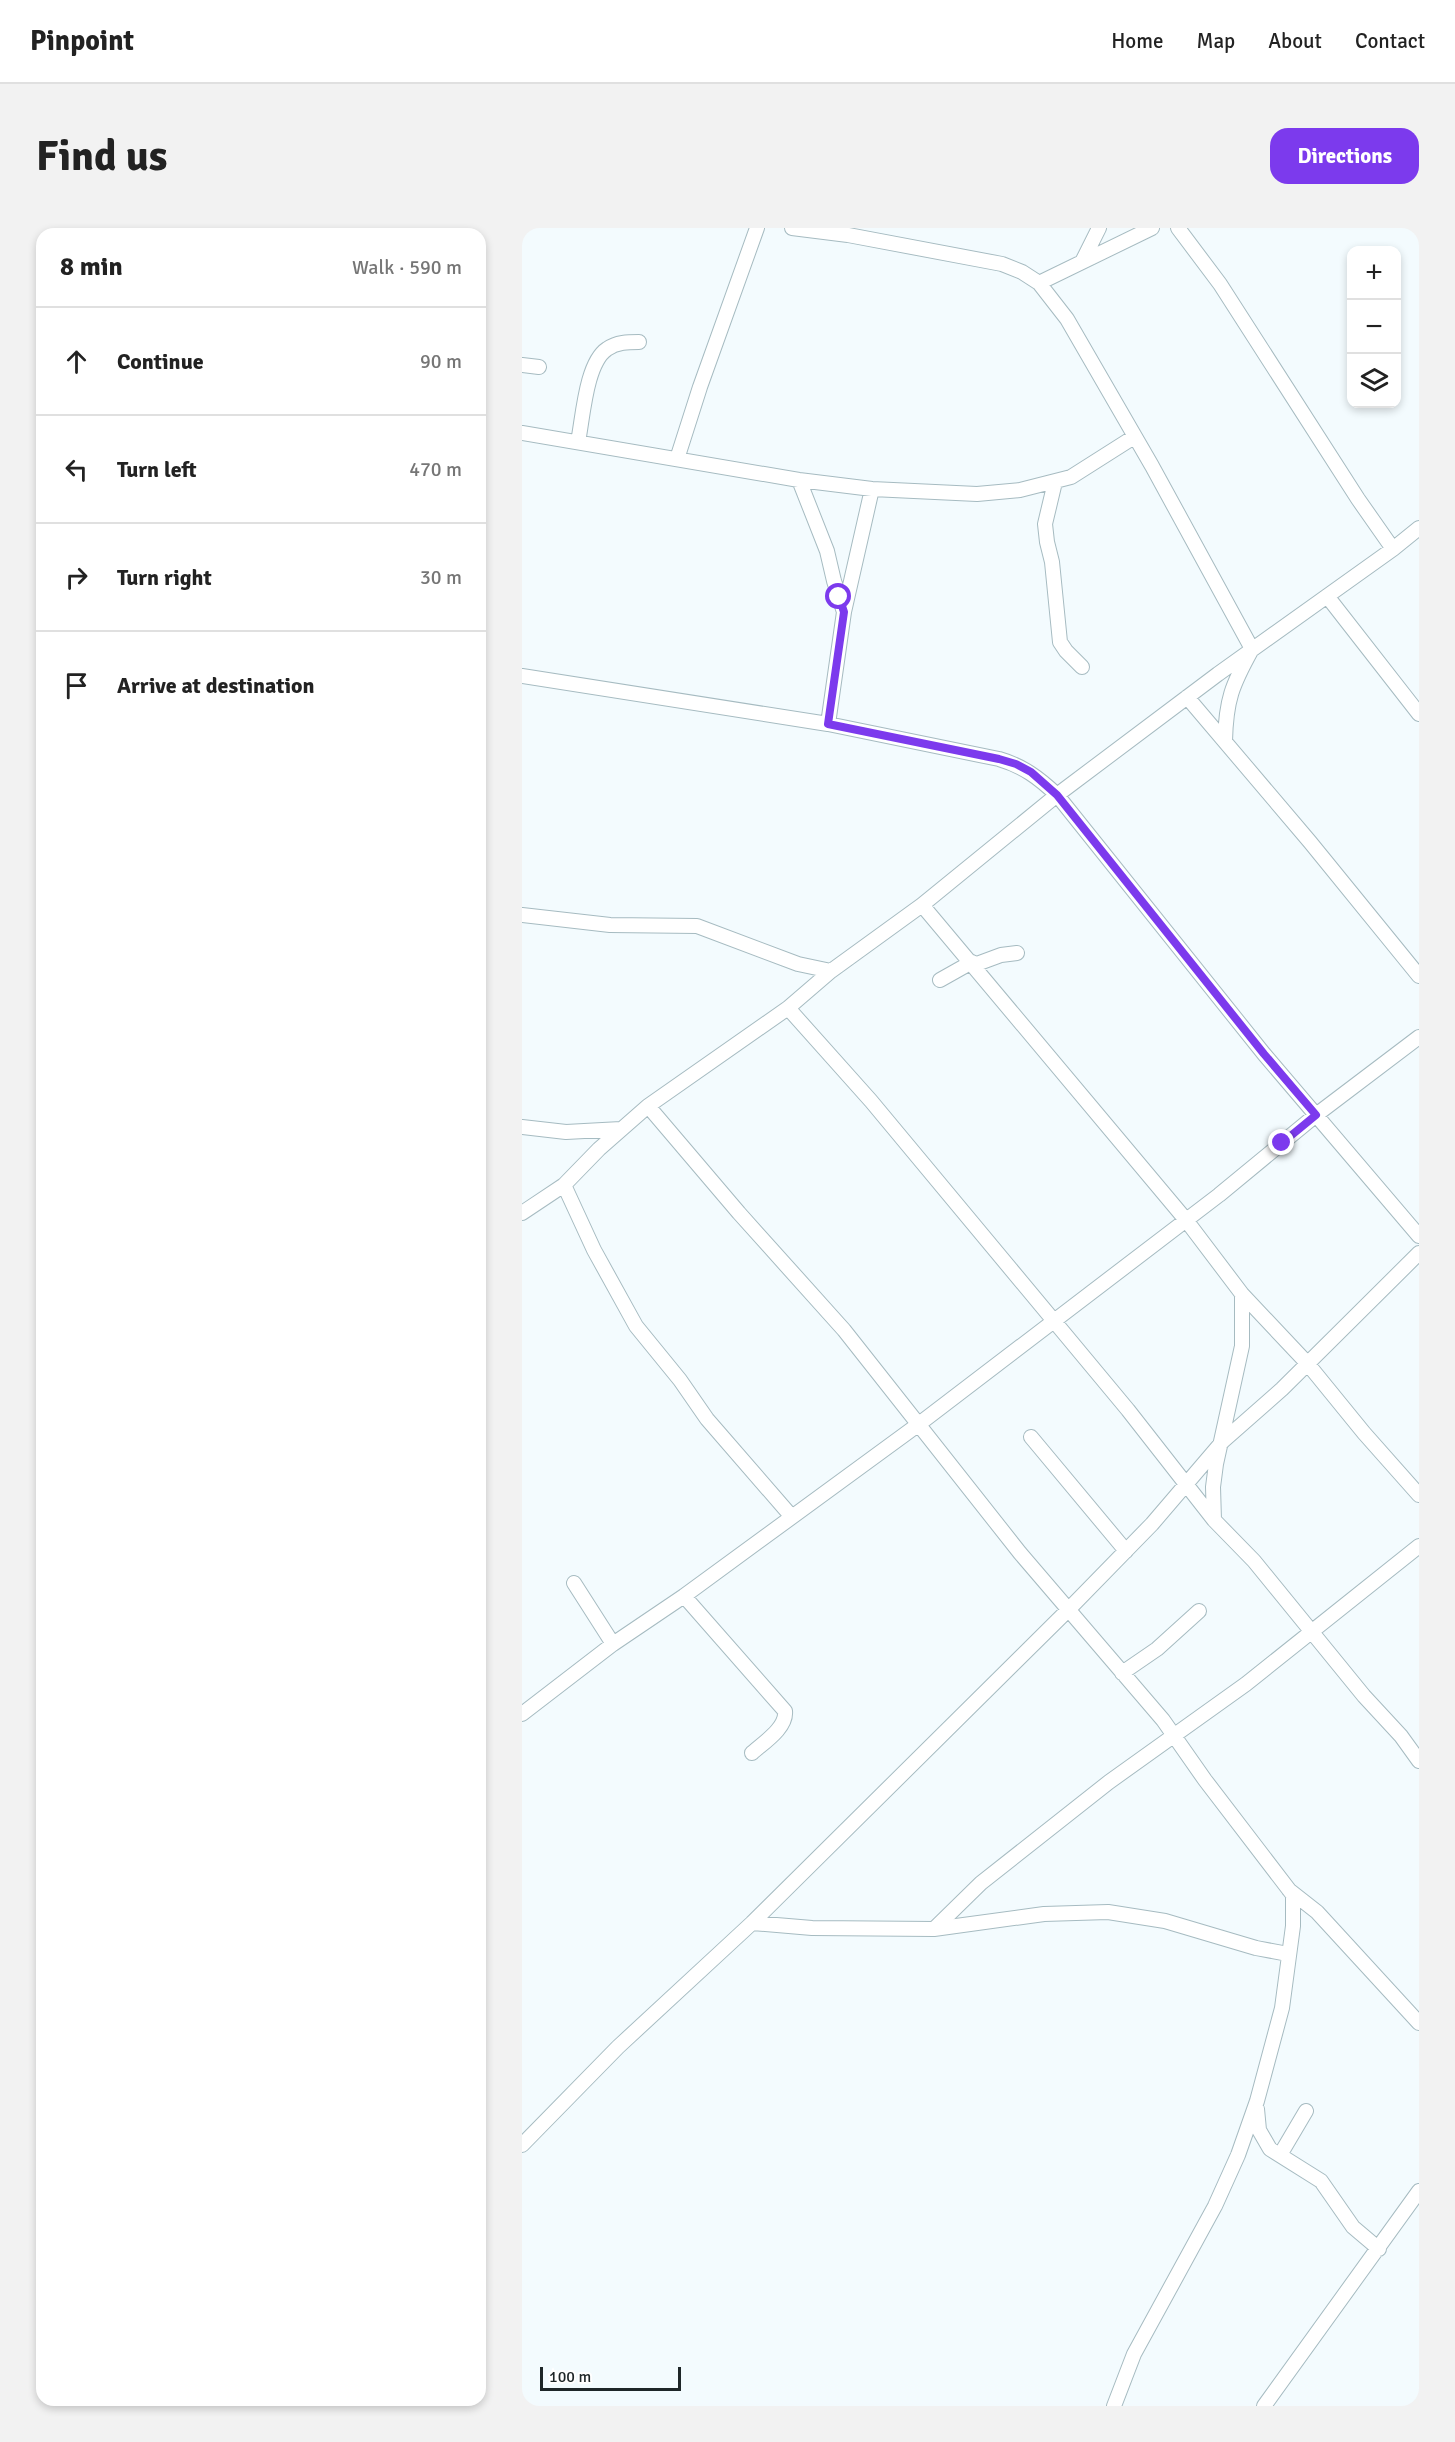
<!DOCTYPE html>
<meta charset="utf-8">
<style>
body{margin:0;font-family:Signika,sans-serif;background:#f2f2f2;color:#222}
.controls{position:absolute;right:18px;top:18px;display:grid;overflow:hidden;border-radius:12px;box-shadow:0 3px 9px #0003}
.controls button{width:54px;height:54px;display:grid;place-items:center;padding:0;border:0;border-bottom:2px solid #e0e0e0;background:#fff;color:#222;font:30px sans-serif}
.scale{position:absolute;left:18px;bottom:15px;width:141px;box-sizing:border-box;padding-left:6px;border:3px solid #1e2628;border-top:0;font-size:16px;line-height:21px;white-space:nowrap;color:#1e2628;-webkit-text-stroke:4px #fff;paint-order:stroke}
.stop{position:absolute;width:18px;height:18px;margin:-14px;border:4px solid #7c3aed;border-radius:50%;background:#fff}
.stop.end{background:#7c3aed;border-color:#fff;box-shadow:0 2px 6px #0008}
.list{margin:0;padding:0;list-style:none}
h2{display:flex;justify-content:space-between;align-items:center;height:78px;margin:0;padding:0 24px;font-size:26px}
h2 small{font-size:20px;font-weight:400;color:#767676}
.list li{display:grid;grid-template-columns:39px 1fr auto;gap:18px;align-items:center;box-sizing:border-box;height:108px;padding:0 24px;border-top:2px solid #e0e0e0}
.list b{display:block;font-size:22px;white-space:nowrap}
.list em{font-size:20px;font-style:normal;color:#767676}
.icon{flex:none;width:33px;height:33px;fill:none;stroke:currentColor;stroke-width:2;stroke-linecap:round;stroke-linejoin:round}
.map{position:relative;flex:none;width:897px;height:2178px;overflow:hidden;border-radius:18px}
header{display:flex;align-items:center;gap:36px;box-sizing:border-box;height:84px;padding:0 30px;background:#fff;border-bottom:2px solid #e0e0e0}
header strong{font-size:28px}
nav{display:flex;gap:33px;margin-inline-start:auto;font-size:21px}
.intro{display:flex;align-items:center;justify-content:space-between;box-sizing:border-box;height:144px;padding:0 36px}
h1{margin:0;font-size:42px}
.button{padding:15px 27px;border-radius:18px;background:#7c3aed;color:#fff;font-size:21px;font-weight:700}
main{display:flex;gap:36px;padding:0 36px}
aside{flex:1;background:#fff;border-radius:18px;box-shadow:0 3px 9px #0003}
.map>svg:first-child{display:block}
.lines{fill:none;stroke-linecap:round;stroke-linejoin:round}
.minor-casing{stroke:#a6bbc1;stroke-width:16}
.minor{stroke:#fff;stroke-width:14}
.route{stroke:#7c3aed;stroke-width:8}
</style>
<header>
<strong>Pinpoint</strong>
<nav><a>Home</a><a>Map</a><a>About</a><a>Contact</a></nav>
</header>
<div class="intro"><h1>Find us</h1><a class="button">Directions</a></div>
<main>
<aside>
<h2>8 min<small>Walk · 590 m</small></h2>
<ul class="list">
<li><svg class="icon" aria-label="ahead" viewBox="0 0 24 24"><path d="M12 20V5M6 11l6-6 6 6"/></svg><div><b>Continue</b></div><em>90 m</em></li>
<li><svg class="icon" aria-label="left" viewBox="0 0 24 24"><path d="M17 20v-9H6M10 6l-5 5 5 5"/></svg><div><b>Turn left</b></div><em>470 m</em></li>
<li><svg class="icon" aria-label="right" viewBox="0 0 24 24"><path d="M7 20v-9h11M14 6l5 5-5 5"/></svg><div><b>Turn right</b></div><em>30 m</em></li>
<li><svg class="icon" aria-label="arrive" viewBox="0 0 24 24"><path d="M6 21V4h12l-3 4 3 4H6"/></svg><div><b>Arrive at destination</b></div></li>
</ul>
</aside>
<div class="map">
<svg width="897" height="2178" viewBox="0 0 897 2178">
<rect width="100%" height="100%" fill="#f3fbfe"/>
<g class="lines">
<defs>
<path id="minor" d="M270,0L326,7L480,36L500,44L517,55L545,91L630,238L730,421C710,457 704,472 703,513
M656,0L698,56L836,271L871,321
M561,32L577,0
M517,55L630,0
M0,137L17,139
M0,205L277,252L350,261L455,266L498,262L549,249L612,209
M56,214C61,189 64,135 85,121C95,114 106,114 117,114
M155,231L178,159L235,0
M277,252L305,323L312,353L322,384
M533,254L523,296L525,314L530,334L538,414L544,423L560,439
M805,368L897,486
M0,448L306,496L477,531C501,538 517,550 535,567L742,826L897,1008
M665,469L788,614L897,748
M306,496L322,384L350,261
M400,677L664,992L720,1066L785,1135L842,1205L897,1267
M0,687L88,697L175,698L276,736L309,743
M452,737L479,727L495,725
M418,752L450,734
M266,780L349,873L606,1182L692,1292L732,1333L842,1468L879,1508L897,1533
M126,878L217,985L322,1102L498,1325L641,1492L683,1552L771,1667V1698L760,1780L735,1873L716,1927L693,1978L612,2126L592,2178
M0,899L44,904L99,901
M42,957L72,1022L114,1098L158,1152L185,1191L270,1289
M0,985L42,957L77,921L126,878L266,780L309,743L400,677L535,567L696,446L871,321L897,300
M509,1209L604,1323
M692,1292L691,1259L694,1236L720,1118V1066
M52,1355L91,1416
M162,1368L263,1483C265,1500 241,1515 230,1525
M600,1445L635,1421L677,1383
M0,1486L91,1416L162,1368L397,1196L697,967L794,887L897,809
M767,1662L795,1684L897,1795
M230,1695L290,1700L412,1701L522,1686L586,1684L643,1693L734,1720L766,1726
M412,1701L459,1655L587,1554L724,1456L897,1318
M735,1881L737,1902L748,1921L799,1953L831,1999L857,2021
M0,1917L96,1819L230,1695L547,1381L630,1296L701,1213L760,1161L897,1025
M758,1927L784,1883
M742,2178L897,1963"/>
</defs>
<use href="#minor" class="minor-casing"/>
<use href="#minor" class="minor"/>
</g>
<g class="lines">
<path class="route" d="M317,369L322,384L306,496L477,531L494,536L509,544L535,567L742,826L794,887L760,915"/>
</g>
</svg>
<div class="controls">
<button>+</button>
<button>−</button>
<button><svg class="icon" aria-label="layers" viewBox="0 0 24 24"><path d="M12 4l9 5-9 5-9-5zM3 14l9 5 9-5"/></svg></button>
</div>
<div class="scale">100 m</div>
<div class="stop" style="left:317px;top:369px"></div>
<div class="stop end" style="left:760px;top:915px"></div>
</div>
</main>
